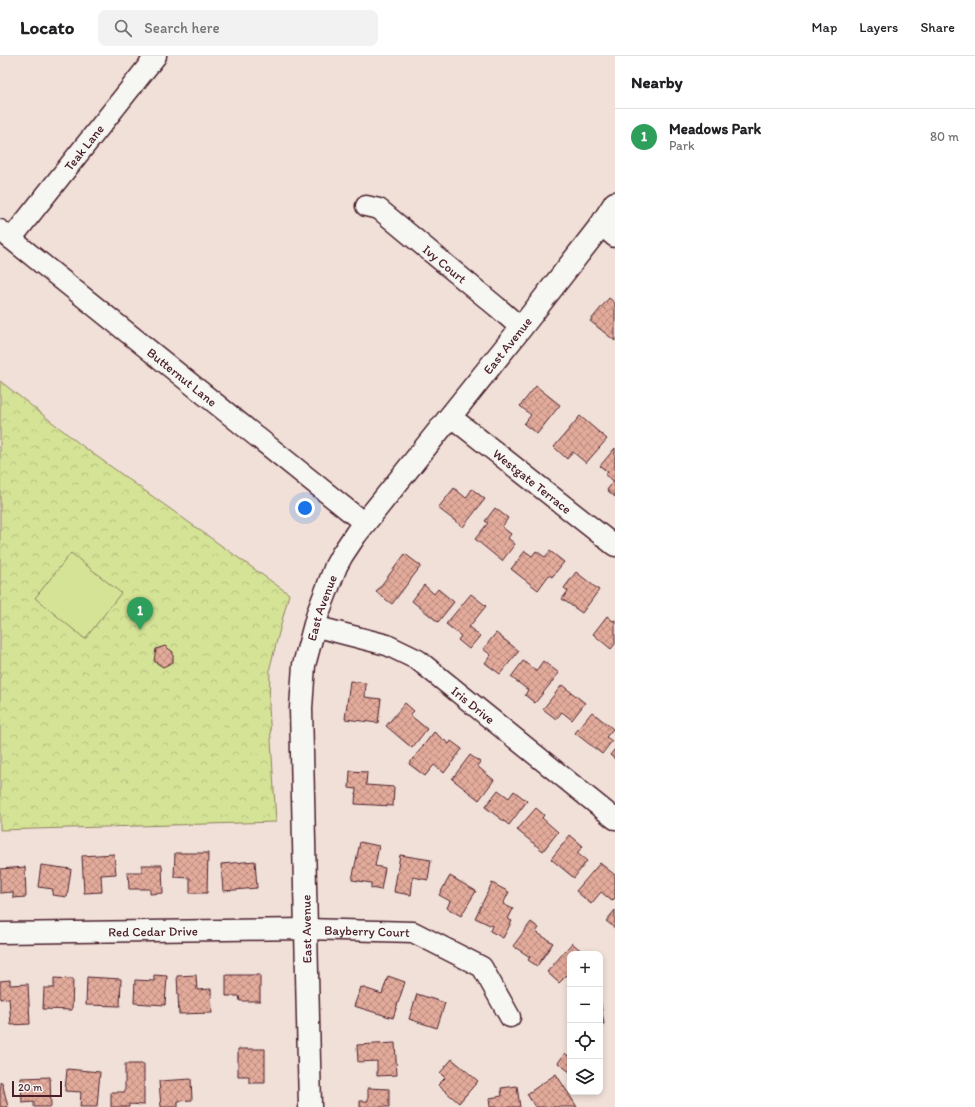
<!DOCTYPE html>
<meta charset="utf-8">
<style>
body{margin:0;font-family:Itim,sans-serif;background:#f2f2f2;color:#202124}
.controls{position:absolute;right:12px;bottom:12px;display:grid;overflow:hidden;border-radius:8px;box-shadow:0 2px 6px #0003}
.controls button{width:36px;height:36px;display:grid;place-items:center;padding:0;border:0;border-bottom:1px solid #e0e0e0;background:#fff;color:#202124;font:20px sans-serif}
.scale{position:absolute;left:12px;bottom:10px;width:50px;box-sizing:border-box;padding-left:4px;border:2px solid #4a1f2b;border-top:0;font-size:11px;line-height:14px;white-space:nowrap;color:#4a1f2b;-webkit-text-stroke:3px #f6f6f2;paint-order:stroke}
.you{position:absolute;left:305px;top:452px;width:14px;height:14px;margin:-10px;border:3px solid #fff;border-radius:50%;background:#1a73e8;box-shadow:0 0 0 6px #1a73e833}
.badge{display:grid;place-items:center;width:26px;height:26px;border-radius:50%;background:#b45309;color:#fff;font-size:13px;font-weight:700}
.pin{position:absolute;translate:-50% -33px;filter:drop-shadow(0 1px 2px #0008)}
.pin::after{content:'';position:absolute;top:21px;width:14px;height:12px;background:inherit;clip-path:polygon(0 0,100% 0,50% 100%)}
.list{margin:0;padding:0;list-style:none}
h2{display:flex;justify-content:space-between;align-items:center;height:52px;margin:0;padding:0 16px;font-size:17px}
h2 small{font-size:13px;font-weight:400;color:#757577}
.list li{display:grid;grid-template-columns:26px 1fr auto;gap:12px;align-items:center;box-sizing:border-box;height:56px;padding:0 16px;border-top:1px solid #e0e0e0}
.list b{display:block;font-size:15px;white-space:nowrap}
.list p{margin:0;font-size:13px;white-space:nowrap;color:#757577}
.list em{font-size:13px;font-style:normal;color:#757577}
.icon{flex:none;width:22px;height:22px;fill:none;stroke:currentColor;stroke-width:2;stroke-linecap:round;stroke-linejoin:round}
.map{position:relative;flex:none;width:615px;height:1051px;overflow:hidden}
header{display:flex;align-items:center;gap:24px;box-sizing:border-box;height:56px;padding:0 20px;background:#fff;border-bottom:1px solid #e0e0e0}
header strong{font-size:19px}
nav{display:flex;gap:22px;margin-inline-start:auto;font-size:14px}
.search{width:280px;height:36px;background:#f2f2f2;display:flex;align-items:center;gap:10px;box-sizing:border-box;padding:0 14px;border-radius:8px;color:#757577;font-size:15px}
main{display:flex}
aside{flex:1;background:#fff}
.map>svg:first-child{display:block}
.park{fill:url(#park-crowns);stroke:#8f8160}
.garden{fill:#d4e396;stroke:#8f8160}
.building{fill:url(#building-cross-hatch);stroke:#4a1f2b}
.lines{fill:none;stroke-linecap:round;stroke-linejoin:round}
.street-casing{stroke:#4a1f2b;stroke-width:23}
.secondary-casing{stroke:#4a1f2b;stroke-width:25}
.street{stroke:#f6f6f2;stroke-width:20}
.secondary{stroke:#f6f6f2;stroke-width:22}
.labels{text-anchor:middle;stroke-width:3;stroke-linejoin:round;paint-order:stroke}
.street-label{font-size:13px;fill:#4a1f2b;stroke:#f6f6f2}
</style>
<header>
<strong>Locato</strong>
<div class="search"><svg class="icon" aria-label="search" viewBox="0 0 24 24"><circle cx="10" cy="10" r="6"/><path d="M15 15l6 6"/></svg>Search here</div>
<nav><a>Map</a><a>Layers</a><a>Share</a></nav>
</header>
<main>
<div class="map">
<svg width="615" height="1051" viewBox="0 0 615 1051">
<defs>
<pattern id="park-crowns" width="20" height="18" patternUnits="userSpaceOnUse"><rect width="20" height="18" fill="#d4e396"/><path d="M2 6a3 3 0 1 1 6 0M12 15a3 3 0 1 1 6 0" fill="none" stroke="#b8c281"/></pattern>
<pattern id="building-cross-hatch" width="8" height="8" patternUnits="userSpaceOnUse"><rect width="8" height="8" fill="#e3ab9b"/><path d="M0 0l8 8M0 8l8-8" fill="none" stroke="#ba8b7f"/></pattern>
</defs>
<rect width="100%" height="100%" fill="#f0e0d8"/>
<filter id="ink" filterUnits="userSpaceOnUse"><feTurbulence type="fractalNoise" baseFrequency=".025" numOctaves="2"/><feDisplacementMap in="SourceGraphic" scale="8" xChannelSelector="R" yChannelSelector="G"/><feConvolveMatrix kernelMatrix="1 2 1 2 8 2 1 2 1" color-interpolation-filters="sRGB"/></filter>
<g filter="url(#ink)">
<path class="park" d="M0,325L85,392L289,538L270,611L269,651L276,766L0,774Z"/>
<path class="garden" d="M71,497L121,537L85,583L35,542Z"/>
<path class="building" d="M609,242L615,247V285L590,265Z
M536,330L560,349L537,378L524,368L531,359L520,350Z
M580,360L607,383L586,407L573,396L567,403L554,391Z
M615,392V441L607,434L614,425L605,419L608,416L600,410Z
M454,432L466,442L472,433L485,443L463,471L438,452Z
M495,452L508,462L502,471L511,478L508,482L515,488L502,505L475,483L488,467L485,465Z
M525,495L532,500L536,495L545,501L550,495L564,506L552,521L549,519L538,534L511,513Z
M405,498L421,510L392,548L376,536Z
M576,516L599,534L582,557L562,543L568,535L564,532Z
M424,529L434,538L438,533L454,546L438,566L412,545Z
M471,538L486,550L469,571L480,580L469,593L458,584L461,580L446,568Z
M607,560L613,565L615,564V588L611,593L593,578Z
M496,577L519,595L500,618L485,607L491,599L483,593Z
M165,590L173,596V606L163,611L154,605L156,593Z
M523,605L536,615L543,605L559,617L535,647L525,639L528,634L511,621Z
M350,625L366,627L365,641L381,643L378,667L345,663Z
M562,629L585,647L572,664L562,656L556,663L543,653Z
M405,647L414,655L410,659L427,673L412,692L386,670Z
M592,656L613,673L606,681L612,685L602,698L575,677Z
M434,676L449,688L451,685L462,693L444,717L434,709L425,720L409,708Z
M615,693V703L610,699Z
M470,699L480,706L477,710L494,724L479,744L452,723Z
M350,715L367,716L366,729L394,731L393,750L355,748L356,733L349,732Z
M498,734L509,742L514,735L527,745L509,769L485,751Z
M536,752L544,759L542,762L558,776L543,795L517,774Z
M570,779L583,790L577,797L587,805L574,822L551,803Z
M360,786L379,790L375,810L385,812L381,834L371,832V827L352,824Z
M175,797H208L207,837H190V822L174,821Z
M114,798L116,818L101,819L102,836L84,837L82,800Z
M400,799L431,804L428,824L413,821L411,839L394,836Z
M255,805L257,832L223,835L221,808Z
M600,807L615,819V842L612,845L601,836L591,848L576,835Z
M41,809L71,813L67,841L52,839L53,833L38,831Z
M142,809H162L163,837L150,838V833H129L128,816H142Z
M25,811L26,841L13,842V836L0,837V813Z
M450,820L476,835L461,860L447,852L450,845L439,839Z
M492,827L509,836L503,848L513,853L508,863L512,865L503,882L490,875L492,870L475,862Z
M615,854V872L606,865Z
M531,866L539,872L536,876L553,887L537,910L528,904L530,901L513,890Z
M572,887L585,898H570V917H569L559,927L547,916Z
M154,919L167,920L165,949L134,947L135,924L154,925Z
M196,919L197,934L211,933L212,957L179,958L177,920Z
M226,919H260V945H240L239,940H226Z
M388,920L405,926L393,962L354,950L361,931L382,938Z
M87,921L121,923L120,950L86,949Z
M54,922L73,923L72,954L43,953L44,932H54Z
M10,924V929L28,928L30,968L11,969L9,942L0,943V925Z
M417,938L445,947L437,972L409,963Z
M600,943L604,968H600Z
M395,987L397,1019L377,1020V1005L358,1006L357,989Z
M238,993H265V1027H249V1020H238Z
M565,997L568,1000L570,997V1016L558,1007Z
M452,1003L478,1025L459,1047L438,1029L445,1022L440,1017Z
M125,1008H144V1049L129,1048V1051H111V1036H125Z
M67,1013L100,1016L97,1051H80L81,1036L65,1035Z
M556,1018L577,1051H535L527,1038Z
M50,1021L51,1051H34V1046L22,1047L21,1022Z
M191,1023L192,1044L178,1045V1051H161L159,1025Z
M0,1026H2L8,1051H0Z
M517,1030L520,1051H490L489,1042L502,1040L501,1032Z
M368,1032L389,1033V1051H360V1045H368Z"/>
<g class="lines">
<defs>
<g id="street">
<path id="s1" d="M366,150L379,153L497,251L521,272"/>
<path d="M601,169L615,181"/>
<path id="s2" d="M0,174L364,467"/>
<path id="s3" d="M11,183L156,0"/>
<path id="s4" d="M450,360L615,490"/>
<path id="s5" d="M314,570L387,589L418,604L615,763"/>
<path id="s6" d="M0,877L306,873L413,876L482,911L510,961"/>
</g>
<g id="secondary">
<path id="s7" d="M310,1051L301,652L304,609L318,557L336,510L342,499L356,478L521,272L601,169L615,147"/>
</g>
</defs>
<use href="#street" class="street-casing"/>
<use href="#secondary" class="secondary-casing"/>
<use href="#street" class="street"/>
<use href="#secondary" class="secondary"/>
</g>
</g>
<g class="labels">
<g class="street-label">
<text dy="5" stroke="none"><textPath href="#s3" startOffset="117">Teak Lane</textPath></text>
<text dy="5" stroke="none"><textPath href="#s1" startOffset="99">Ivy Court</textPath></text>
<text dy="5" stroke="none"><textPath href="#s7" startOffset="826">East Avenue</textPath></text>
<text dy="5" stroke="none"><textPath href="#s2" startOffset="234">Butternut Lane</textPath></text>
<text dy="5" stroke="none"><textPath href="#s4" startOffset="105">Westgate Terrace</textPath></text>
<text dy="5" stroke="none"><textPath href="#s7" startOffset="502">East Avenue</textPath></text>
<text dy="5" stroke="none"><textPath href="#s5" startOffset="181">Iris Drive</textPath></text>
<text transform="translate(306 873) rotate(-91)" y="5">East Avenue</text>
<text dy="5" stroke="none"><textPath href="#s6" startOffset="153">Red Cedar Drive</textPath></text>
<text dy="5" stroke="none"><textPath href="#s6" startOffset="367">Bayberry Court</textPath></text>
</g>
</g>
</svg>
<div class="controls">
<button>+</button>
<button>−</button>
<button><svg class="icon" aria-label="locate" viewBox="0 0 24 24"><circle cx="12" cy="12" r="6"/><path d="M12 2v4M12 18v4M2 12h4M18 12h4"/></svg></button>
<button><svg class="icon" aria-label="layers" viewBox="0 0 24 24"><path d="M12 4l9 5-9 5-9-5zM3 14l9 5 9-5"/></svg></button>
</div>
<div class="scale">20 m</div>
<div class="you"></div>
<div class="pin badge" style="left:140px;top:574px;background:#2e9e5b">1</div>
</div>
<aside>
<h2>Nearby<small></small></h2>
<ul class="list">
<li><span class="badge" style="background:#2e9e5b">1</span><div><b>Meadows Park</b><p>Park</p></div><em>80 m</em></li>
</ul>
</aside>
</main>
